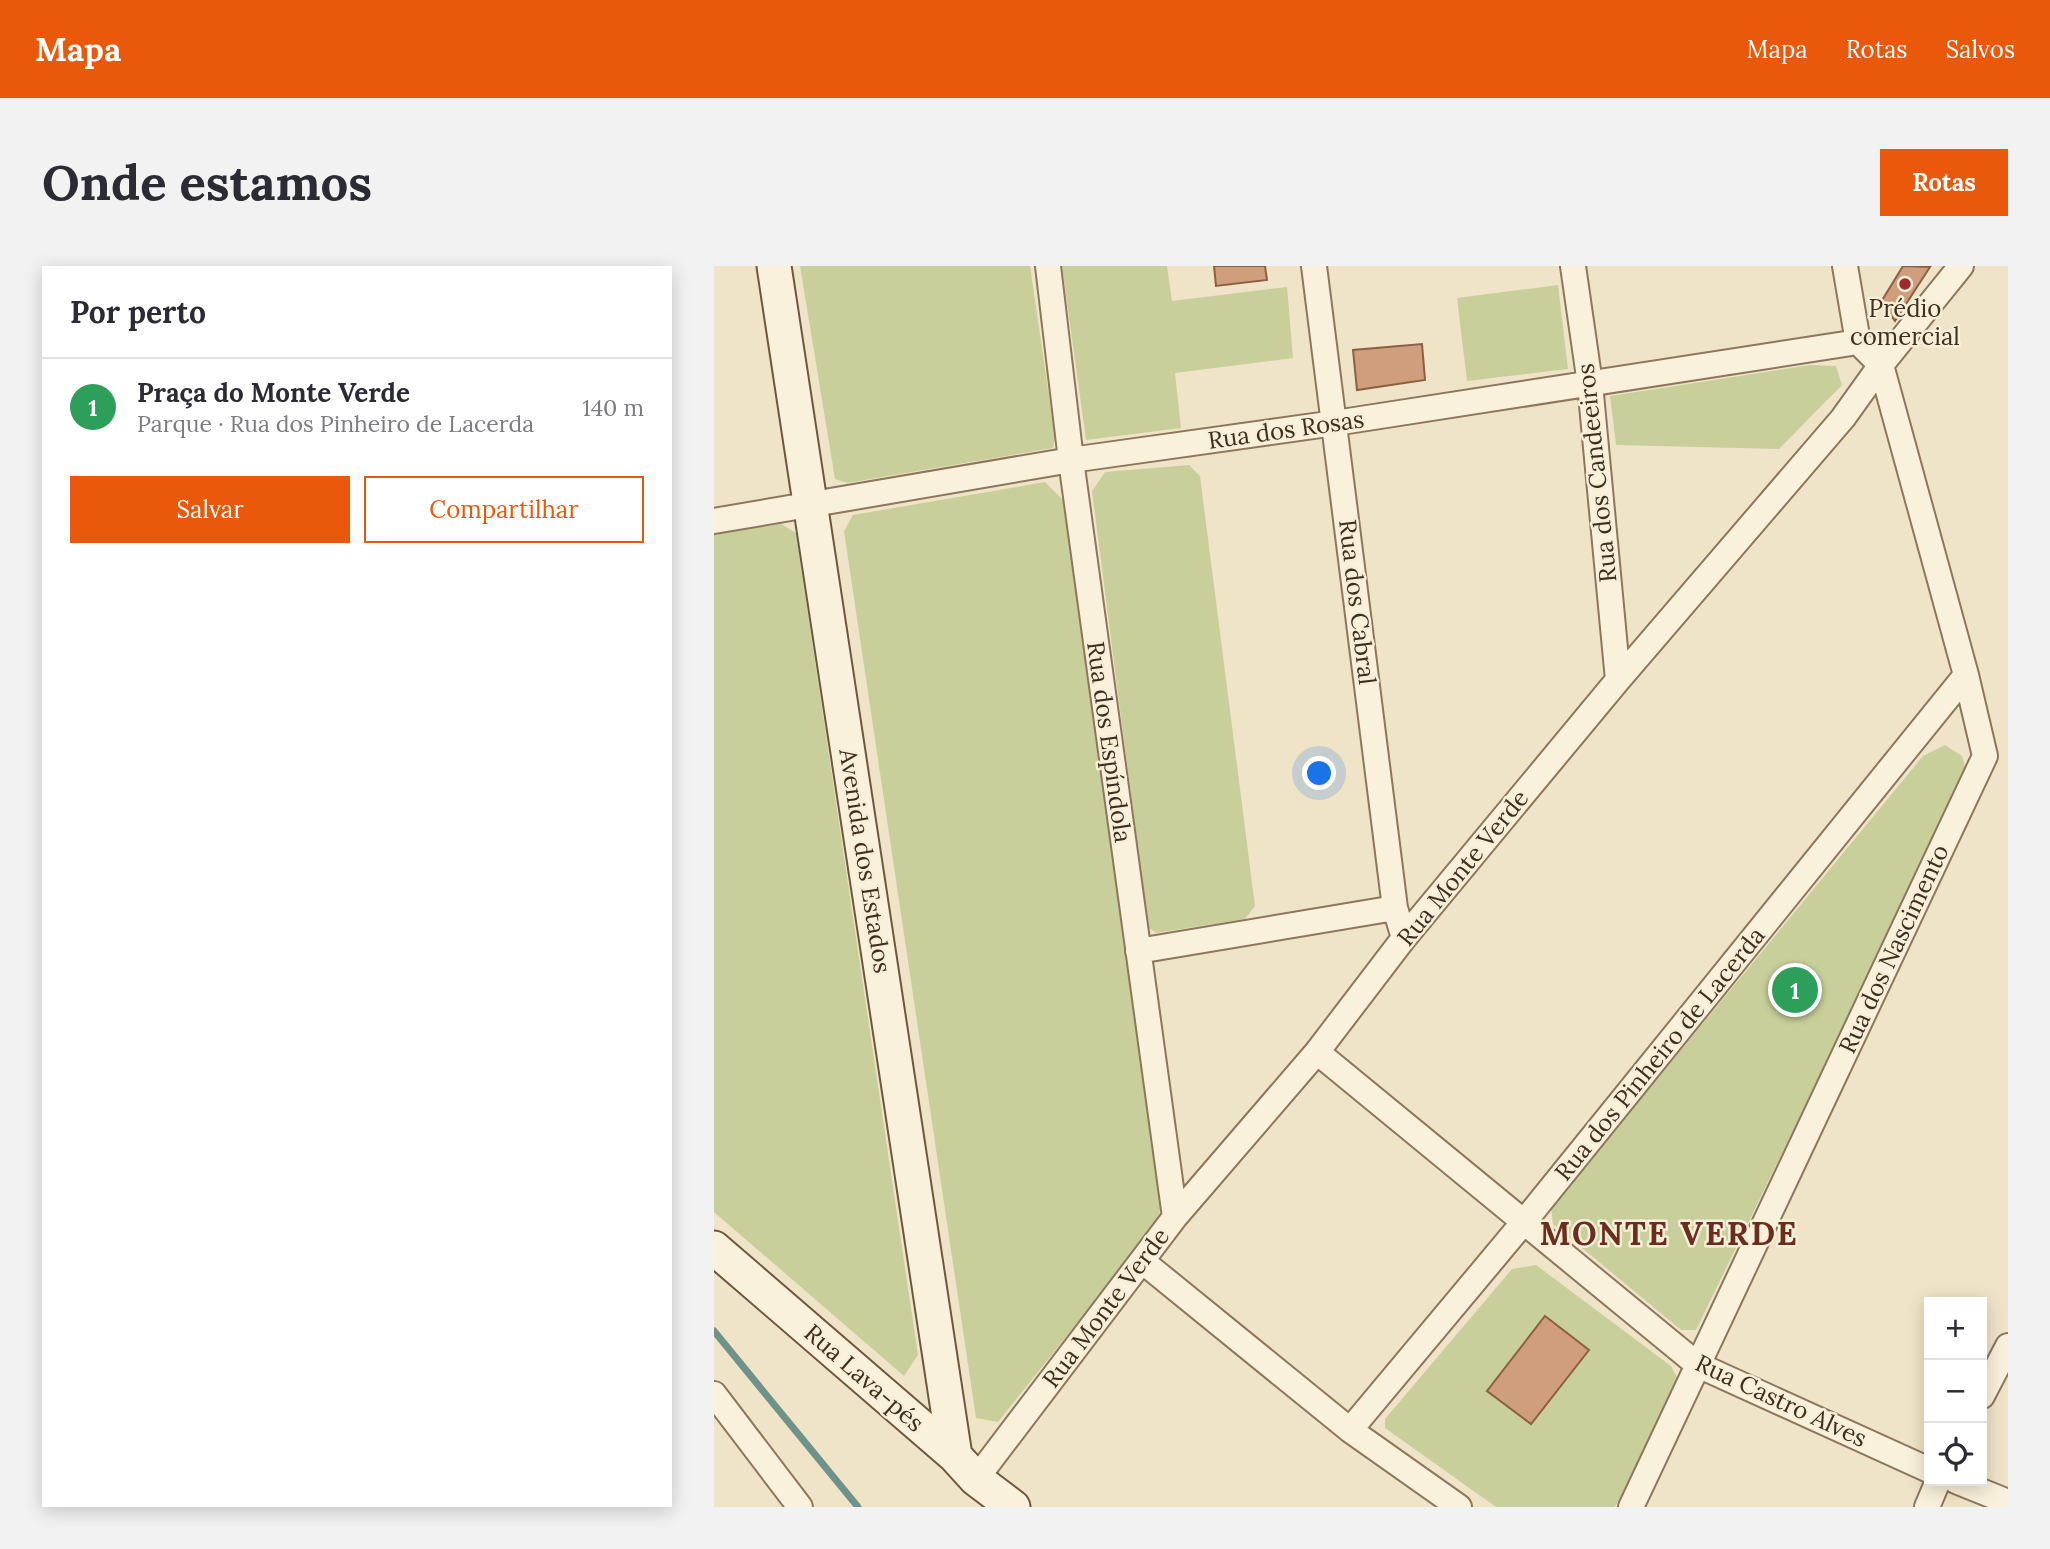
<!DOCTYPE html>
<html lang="pt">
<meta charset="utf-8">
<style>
body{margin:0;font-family:Lora,serif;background:#f2f2f3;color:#2b2b33}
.controls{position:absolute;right:21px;bottom:21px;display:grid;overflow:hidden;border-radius:0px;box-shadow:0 4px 18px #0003}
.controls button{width:63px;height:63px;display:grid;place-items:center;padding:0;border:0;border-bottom:2px solid #e1e1e2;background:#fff;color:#2b2b33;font:35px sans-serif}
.you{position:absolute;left:606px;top:508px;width:24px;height:24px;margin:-18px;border:5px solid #fff;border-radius:50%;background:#1a73e8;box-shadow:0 0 0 10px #1a73e833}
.badge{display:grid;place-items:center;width:46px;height:46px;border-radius:50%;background:#ea580c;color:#fff;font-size:23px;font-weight:700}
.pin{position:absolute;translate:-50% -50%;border:4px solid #fff;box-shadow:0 2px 7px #0006}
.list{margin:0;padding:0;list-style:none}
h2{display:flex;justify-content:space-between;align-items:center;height:91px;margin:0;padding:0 28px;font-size:30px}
h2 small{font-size:23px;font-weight:400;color:#7c7c81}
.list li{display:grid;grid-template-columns:46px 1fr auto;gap:21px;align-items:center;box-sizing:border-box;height:98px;padding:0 28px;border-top:2px solid #e1e1e2}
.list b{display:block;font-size:26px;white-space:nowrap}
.list p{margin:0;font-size:23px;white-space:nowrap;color:#7c7c81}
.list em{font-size:23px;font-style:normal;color:#7c7c81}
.actions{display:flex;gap:14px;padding:21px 28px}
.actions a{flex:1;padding:16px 0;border:2px solid #ea580c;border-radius:0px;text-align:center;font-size:24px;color:#ea580c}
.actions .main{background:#ea580c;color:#fff}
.icon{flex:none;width:38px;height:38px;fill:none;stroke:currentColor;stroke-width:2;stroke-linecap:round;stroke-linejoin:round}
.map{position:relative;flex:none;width:1294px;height:1241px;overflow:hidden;border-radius:0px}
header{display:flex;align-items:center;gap:42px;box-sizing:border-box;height:98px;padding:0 35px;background:#ea580c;color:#fff}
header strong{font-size:33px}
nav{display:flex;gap:38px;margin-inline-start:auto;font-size:24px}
.intro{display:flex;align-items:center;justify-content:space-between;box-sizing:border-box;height:168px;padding:0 42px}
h1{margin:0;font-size:49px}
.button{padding:18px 32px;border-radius:0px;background:#ea580c;color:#fff;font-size:24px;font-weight:700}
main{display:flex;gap:42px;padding:0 42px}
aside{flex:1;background:#fff;border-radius:0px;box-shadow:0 4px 18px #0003}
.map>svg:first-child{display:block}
.green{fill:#c9cf9b}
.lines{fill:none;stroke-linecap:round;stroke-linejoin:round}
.stream{stroke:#6f938a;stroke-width:7}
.building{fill:#cf9f7d;stroke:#8d5f41;stroke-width:2}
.street-casing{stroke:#8d765c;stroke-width:28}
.secondary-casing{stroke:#6f573f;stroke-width:37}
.street{stroke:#faf1dc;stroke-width:24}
.secondary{stroke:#faf1dc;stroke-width:33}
.poi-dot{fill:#9e2a2b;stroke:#f7eed8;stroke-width:2.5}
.labels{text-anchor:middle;stroke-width:5;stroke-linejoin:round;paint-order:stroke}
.poi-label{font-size:24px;fill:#3d2e20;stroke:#f7eed8}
.street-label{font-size:24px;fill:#3d2e20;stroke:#f7eed8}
.district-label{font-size:32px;font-weight:bold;letter-spacing:2px;fill:#6b2e1e;stroke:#f7eed8}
</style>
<header>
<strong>Mapa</strong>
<nav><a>Mapa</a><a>Rotas</a><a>Salvos</a></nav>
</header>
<div class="intro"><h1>Onde estamos</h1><a class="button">Rotas</a></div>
<main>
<aside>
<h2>Por perto<small></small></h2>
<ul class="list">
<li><span class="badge" style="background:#2e9e5b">1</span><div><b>Praça do Monte Verde</b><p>Parque · Rua dos Pinheiro de Lacerda</p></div><em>140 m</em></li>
</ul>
<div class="actions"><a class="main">Salvar</a><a>Compartilhar</a></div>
</aside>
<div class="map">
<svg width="1294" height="1241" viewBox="0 0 1294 1241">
<rect width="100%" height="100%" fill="#f0e4c8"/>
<path class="green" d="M86,0H316L341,171L339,182L133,217L121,213Z
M348,0H453L458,35L573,21L579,92L461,107L467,162L372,174Z
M844,19L854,103L753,115L743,32Z
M1096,99L1122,100L1128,119L1065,183L902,179L896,130Z
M475,199L486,210L541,640L531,653L442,667L434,661L378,225L391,206Z
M331,216L349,234L449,928L444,956L284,1156L262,1152L130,265L139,249Z
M67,258L82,267L204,1089L190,1110L0,946V268Z
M1231,479L1248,490L1253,507L982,1064H967L839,958L837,942L1209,490Z
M822,999L957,1100L965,1115L901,1241H782L671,1162V1153L798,1003Z"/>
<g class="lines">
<path class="stream" d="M0,1065L144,1241"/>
</g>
<path class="building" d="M500,0H551L553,14L502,20Z
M1189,0L1216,1L1181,55L1167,36Z
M708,78L711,114L643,124L639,84Z
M831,1050L875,1084L817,1158L773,1125Z"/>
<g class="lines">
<defs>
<path id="street" d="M334,0L357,194L461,951
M600,0L681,642L690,672
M859,0L876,118L904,414
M0,255L357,194L621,157L1144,76
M424,685L681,642
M603,786L984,1099L1215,1204
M428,995L636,1164L745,1241
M0,1128L86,1241
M1268,1130L1294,1080
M636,1164L809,957L1252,409
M262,1213L461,951L603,786L690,672L904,414L1129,152L1167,99L1247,0
M1242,1215L1294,1236
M917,1241L1271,490L1252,409L1167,99L1144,76L1131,0
M1213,1241L1224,1215"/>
<path id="secondary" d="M60,0L241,1190
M0,982L241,1190L262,1213L299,1241"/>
</defs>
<use href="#street" class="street-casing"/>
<use href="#secondary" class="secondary-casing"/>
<use href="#street" class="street"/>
<use href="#secondary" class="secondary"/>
</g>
<circle class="poi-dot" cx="1191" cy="18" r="7"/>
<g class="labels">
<g class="poi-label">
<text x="1191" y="51">Prédio<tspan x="1191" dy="28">comercial</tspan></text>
</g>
<g class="street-label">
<text transform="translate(572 164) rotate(-8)" y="8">Rua dos Rosas</text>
<text transform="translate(883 207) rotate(-96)" y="8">Rua dos Candeeiros</text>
<text transform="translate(643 336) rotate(83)" y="8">Rua dos Cabral</text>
<text transform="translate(395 476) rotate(82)" y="8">Rua dos Espíndola</text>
<text transform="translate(151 595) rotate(81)" y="8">Avenida dos Estados</text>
<text transform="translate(749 602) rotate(-51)" y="8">Rua Monte Verde</text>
<text transform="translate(1180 683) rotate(-65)" y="8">Rua dos Nascimento</text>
<text transform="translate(946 788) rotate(-51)" y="8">Rua dos Pinheiro de Lacerda</text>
<text transform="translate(392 1042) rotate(-53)" y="8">Rua Monte Verde</text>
<text transform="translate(150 1112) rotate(41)" y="8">Rua Lava-pés</text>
<text transform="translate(1067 1135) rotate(25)" y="8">Rua Castro Alves</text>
</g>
<g class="district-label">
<text x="955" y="979">MONTE VERDE</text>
</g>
</g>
</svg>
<div class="controls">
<button>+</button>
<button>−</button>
<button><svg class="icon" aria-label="locate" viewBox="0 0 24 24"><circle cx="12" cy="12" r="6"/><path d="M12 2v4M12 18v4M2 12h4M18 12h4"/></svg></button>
</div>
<div class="you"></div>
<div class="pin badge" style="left:1081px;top:724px;background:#2e9e5b">1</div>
</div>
</main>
